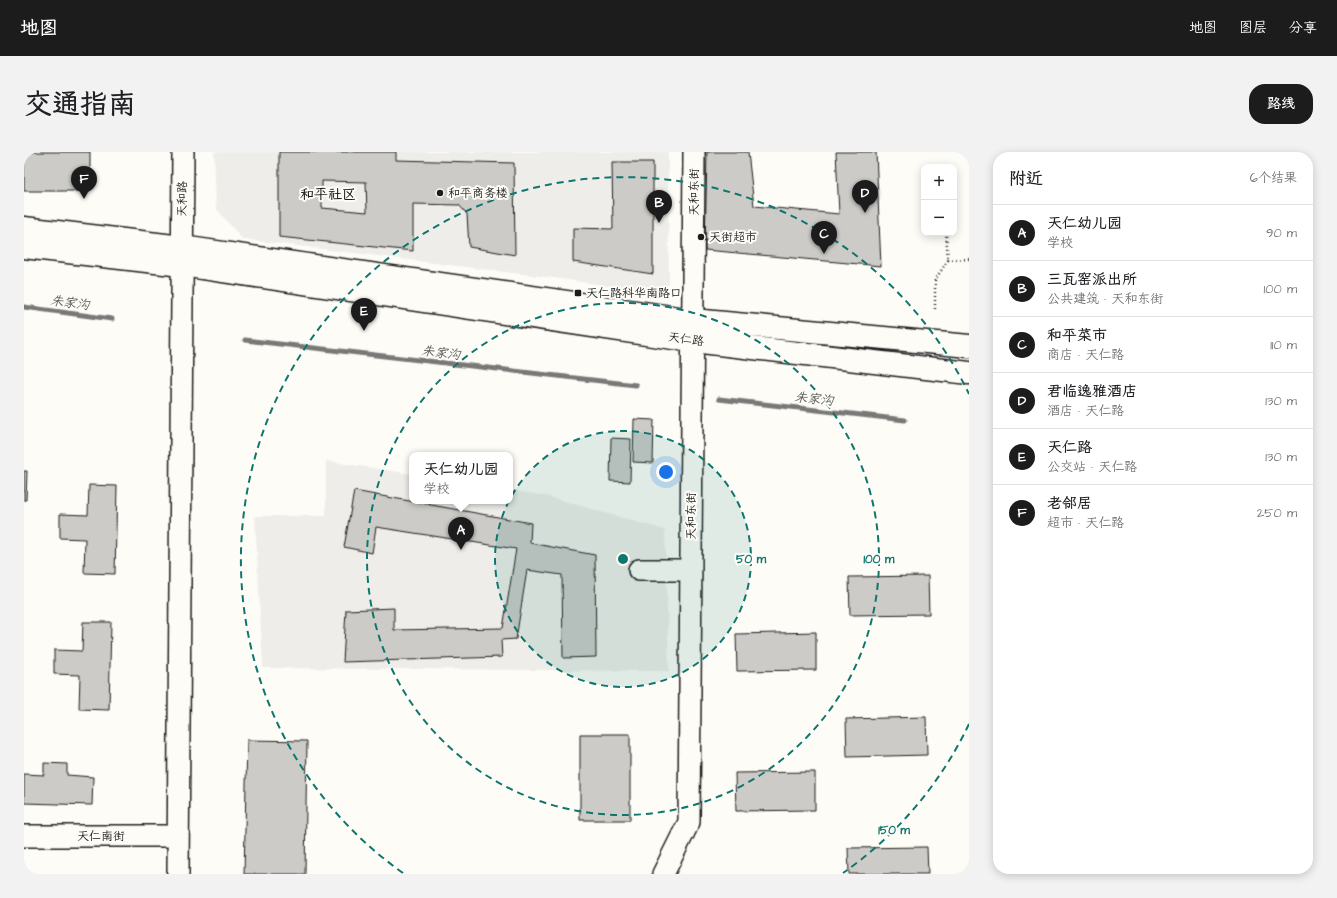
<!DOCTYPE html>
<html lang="zh">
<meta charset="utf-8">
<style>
body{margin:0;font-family:"Architects Daughter","LXGW WenKai TC",sans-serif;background:#f2f2f2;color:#202124}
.controls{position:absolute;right:12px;top:12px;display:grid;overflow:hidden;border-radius:8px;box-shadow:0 2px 10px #0003}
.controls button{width:36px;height:36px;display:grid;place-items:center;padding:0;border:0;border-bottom:1px solid #e0e0e0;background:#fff;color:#202124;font:20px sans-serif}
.you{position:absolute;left:642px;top:320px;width:14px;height:14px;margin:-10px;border:3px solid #fff;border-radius:50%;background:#1a73e8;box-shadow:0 0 0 6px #1a73e833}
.badge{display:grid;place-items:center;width:26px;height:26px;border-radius:50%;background:#1c1c1c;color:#fff;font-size:13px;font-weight:700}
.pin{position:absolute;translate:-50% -33px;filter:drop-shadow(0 1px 2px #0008)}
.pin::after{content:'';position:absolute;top:21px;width:14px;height:12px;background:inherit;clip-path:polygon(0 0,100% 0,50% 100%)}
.popup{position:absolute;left:385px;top:300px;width:104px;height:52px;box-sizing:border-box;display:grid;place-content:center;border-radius:8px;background:#fff;filter:drop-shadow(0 1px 3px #0005);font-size:13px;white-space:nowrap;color:#757577}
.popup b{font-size:15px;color:#202124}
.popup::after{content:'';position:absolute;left:50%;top:100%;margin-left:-8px;border:8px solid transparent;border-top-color:#fff}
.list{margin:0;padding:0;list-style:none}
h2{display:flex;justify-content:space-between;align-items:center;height:52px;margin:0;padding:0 16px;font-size:17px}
h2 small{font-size:13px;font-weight:400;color:#757577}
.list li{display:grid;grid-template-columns:26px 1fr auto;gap:12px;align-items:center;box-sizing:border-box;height:56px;padding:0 16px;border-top:1px solid #e0e0e0}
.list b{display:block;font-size:15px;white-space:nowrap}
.list p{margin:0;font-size:13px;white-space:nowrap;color:#757577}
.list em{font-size:13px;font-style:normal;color:#757577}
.map{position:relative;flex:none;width:945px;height:722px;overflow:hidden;border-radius:16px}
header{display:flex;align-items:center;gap:24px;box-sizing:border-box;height:56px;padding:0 20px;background:#1c1c1c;color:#fff}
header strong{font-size:19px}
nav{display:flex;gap:22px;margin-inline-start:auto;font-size:14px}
.intro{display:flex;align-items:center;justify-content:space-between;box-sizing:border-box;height:96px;padding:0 24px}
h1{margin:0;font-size:28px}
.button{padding:10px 18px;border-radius:16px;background:#1c1c1c;color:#fff;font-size:14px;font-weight:700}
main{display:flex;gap:24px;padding:0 24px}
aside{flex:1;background:#fff;border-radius:16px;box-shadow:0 2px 10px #0003}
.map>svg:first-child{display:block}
.built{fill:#eeede9}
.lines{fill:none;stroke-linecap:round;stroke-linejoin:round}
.stream{stroke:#797876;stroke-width:5}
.building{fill:#cccbc8;stroke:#1c1c1c;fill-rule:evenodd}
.minor-casing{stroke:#1c1c1c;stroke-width:24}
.major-casing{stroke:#1c1c1c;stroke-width:25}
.path{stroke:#1c1c1c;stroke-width:2.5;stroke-dasharray:1 3;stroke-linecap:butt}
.minor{stroke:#fdfcf7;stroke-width:21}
.major{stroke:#fdfcf7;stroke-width:22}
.ring{fill:none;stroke:#0f766e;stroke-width:2;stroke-dasharray:7 5}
.poi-dot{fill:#1c1c1c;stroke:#fdfcf7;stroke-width:1.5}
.labels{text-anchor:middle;stroke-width:4;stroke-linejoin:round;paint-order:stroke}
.street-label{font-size:12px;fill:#1c1c1c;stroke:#fdfcf7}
.poi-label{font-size:12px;fill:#1c1c1c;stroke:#fdfcf7;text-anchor:start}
.water-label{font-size:13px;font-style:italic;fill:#5a5a58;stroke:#fdfcf7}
.quarter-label{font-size:14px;font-weight:bold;fill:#1c1c1c;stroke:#fdfcf7}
.centre{fill:#0f766e;stroke:#fdfcf7;stroke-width:2}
.ring-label{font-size:12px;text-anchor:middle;font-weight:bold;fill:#0f766e;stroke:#fdfcf7;stroke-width:4;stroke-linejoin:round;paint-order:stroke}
</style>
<header>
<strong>地图</strong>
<nav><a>地图</a><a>图层</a><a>分享</a></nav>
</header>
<div class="intro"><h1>交通指南</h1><a class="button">路线</a></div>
<main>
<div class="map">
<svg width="945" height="722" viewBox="0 0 945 722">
<rect width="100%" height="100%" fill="#fdfcf7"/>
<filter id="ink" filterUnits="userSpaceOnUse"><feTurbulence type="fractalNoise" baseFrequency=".025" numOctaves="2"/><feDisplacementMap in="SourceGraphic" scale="8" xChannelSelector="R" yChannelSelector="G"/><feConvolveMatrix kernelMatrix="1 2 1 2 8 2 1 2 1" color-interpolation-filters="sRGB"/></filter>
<g filter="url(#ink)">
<path class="built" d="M190,0H644L645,132L634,141L530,126L218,87L192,56Z
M302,309L388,322V349H486V338L522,344L641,378L645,519L239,516L231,364H302Z"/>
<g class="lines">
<path class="stream" d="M0,155L88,167
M221,188L612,233
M695,247L881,268"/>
</g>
<path class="building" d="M0,0H66V39H0Z
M255,0H372V8L490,11L491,103L445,95L443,62L435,53L389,52V99L255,85ZM298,29L342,30L343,60L298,56Z
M683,0H724L730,54L815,62L812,0H852L857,114L681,98Z
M588,10H629V122L549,110V76L589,77Z
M610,267L630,268L629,311L609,310Z
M587,286L607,287L606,330L586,329Z
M0,319H3L2,348H0Z
M65,333L93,334L91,422L60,421L61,387L36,386V362L64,363Z
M330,339L507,371L506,391L571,403L572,505L539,506L538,423L503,418L492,487L477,488L478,505L319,510L322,458L370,456V478L479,476L492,397L352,375L348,401L320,395Z
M904,424L905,462L826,463L825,425Z
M59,470H87L85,558L55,557L56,523L30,522V498L58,499Z
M792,480V518L713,519L712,482Z
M902,565L903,603L823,605L822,567Z
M556,582H606V668H556Z
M223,588L283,589L281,722H220Z
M20,611L43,612V623L69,625L68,653L0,651V622L20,623Z
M791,620V658L712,659L711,621Z
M903,695L904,722H825L824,696Z"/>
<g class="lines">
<defs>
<path id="minor" d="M615,418H667
M0,684H153
M154,722L159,0
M639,722L665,670L670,0"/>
<path id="major" d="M0,76L158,95L669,168L945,194
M0,95L158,113L669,189L945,221"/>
</defs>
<use href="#minor" class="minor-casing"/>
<use href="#major" class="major-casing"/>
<path class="path" d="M924,108L945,107
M911,157V128L924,108L922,81"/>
<use href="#minor" class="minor"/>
<use href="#major" class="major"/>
</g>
</g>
<circle cx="599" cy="407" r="128" fill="#0f766e" fill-opacity=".12"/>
<g class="ring">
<circle cx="599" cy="407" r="128"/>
<circle cx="599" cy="407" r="256"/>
<path d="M945 572A383 383 0 0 1 819 721M379 721A383 383 0 1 1 945 242"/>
</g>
<g class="poi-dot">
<circle cx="416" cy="41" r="4"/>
<circle cx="677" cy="85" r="4"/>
<rect x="550" y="137" width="8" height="8" rx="2"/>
</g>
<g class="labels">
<g class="street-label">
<text transform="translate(670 40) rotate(-90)" y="4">天和东街</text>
<text transform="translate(158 47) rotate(-89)" y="4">天和路</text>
<text transform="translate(662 187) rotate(8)" y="4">天仁路</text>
<text transform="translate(667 364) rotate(-90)" y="4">天和东街</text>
<text x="77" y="688">天仁南街</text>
</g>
<g class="poi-label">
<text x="424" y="45">和平商务楼</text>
<text x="685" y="89">天街超市</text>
<text x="562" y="145">天仁路科华南路口</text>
</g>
<g class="water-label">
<text transform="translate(46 150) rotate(8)" y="5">朱家沟</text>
<text transform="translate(417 200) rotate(7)" y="5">朱家沟</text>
<text transform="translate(790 246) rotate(6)" y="5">朱家沟</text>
</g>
<g class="quarter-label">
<text x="304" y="47">和平社区</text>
</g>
</g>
<circle cx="599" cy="407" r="6" class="centre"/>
<g class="ring-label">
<text x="727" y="411">50 m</text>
<text x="855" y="411">100 m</text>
<text x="870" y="682">150 m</text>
</g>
</svg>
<div class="controls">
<button>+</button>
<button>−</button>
</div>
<div class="you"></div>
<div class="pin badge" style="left:437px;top:398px">A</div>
<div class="popup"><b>天仁幼儿园</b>学校</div>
<div class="pin badge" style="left:635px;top:71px">B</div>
<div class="pin badge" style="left:800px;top:102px">C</div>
<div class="pin badge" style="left:841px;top:61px">D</div>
<div class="pin badge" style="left:340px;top:179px">E</div>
<div class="pin badge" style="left:60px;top:47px">F</div>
</div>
<aside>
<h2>附近<small>6个结果</small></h2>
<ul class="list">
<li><span class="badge">A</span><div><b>天仁幼儿园</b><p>学校</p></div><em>90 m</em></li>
<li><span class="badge">B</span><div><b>三瓦窑派出所</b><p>公共建筑 · 天和东街</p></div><em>100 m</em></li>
<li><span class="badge">C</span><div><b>和平菜市</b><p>商店 · 天仁路</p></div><em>110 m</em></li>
<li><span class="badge">D</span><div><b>君临逸雅酒店</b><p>酒店 · 天仁路</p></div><em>130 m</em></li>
<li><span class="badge">E</span><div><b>天仁路</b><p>公交站 · 天仁路</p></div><em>130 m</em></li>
<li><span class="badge">F</span><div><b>老邻居</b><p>超市 · 天仁路</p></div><em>250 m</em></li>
</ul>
</aside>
</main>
